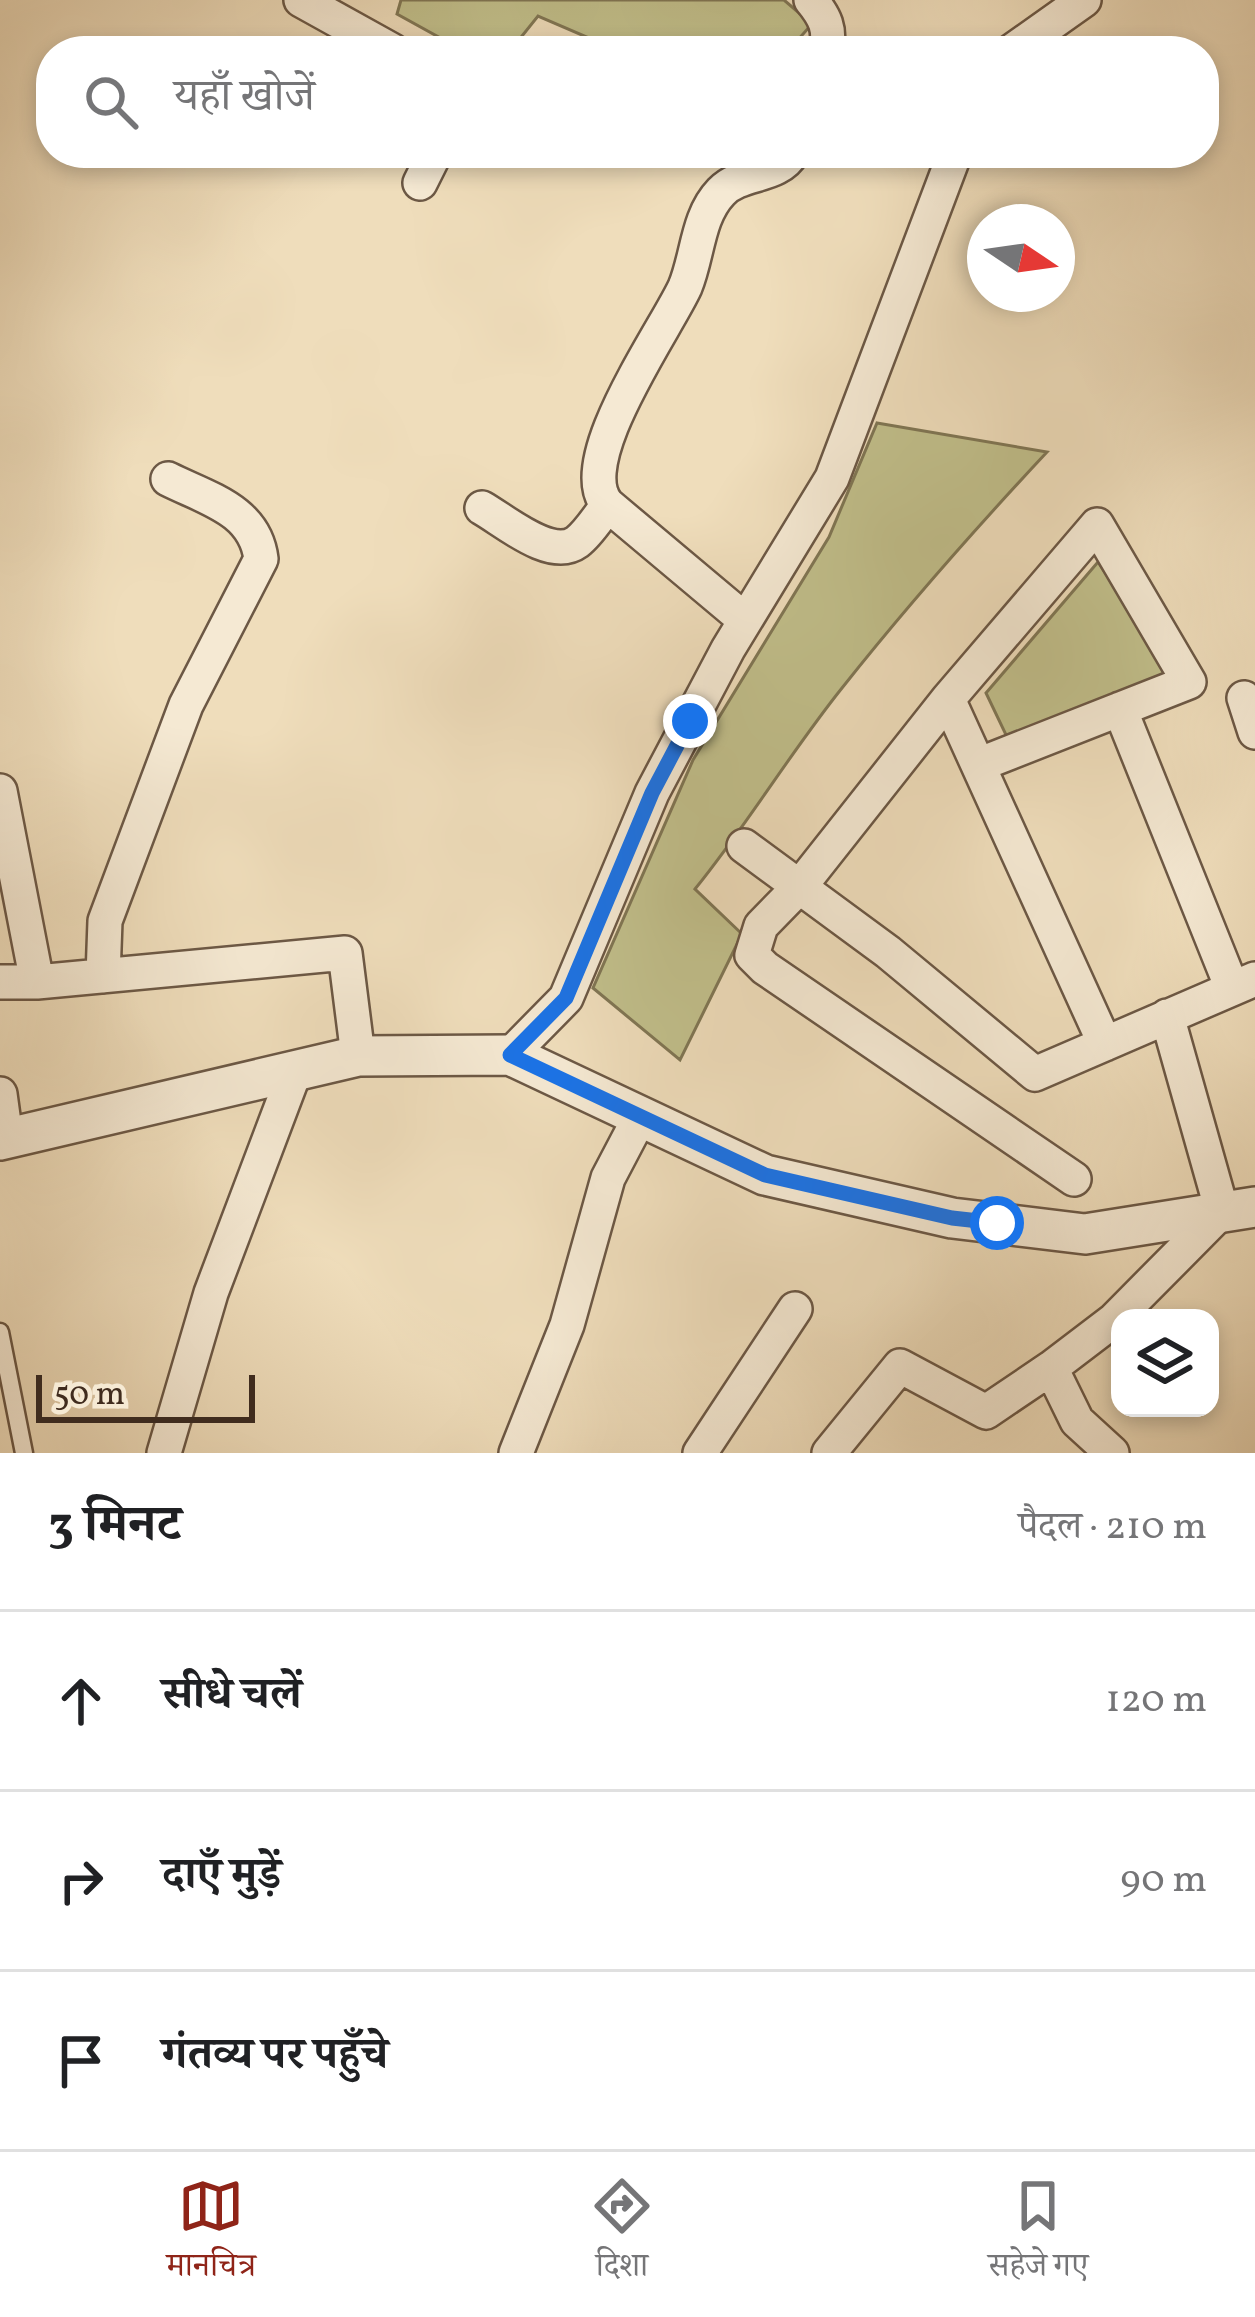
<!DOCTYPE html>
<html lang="hi">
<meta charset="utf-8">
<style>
body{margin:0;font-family:Vollkorn,"Noto Serif Devanagari",serif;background:#f2f2f2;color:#202124}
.controls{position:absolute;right:36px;bottom:36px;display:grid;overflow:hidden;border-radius:24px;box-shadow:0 6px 18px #0003}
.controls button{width:108px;height:108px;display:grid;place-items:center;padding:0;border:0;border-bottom:3px solid #e0e0e0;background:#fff;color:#202124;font:60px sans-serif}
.compass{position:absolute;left:967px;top:204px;width:108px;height:108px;border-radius:50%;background:#fff;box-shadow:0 6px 18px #0003;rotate:103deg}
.scale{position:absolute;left:36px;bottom:30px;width:219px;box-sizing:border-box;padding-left:12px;border:6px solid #402c1e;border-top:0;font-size:33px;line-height:42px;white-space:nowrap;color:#402c1e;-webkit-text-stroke:9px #f5e9d3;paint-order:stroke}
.stop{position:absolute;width:36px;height:36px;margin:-27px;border:9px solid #1a73e8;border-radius:50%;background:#fff}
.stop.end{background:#1a73e8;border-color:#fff;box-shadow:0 3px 12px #0008}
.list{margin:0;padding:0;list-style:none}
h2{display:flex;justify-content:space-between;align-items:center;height:156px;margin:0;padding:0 48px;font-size:51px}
h2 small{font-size:39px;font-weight:400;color:#757577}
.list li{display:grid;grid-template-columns:78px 1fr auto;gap:36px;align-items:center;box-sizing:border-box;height:180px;padding:0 48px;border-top:3px solid #e0e0e0}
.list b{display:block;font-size:45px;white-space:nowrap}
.list em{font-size:39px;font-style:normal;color:#757577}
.icon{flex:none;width:66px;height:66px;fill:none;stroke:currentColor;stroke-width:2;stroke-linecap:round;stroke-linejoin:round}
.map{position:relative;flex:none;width:1255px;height:1453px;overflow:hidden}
.search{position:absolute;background:#fff;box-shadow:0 6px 18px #0003;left:36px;right:36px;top:36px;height:132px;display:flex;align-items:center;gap:30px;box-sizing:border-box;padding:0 42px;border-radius:48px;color:#757577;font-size:45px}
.sheet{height:696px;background:#fff}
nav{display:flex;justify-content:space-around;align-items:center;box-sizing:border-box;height:168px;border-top:3px solid #e0e0e0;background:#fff;font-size:33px;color:#757577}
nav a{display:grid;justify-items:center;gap:6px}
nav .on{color:#8f2418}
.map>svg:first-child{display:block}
.green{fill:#c1bf8b;stroke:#807654;stroke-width:3}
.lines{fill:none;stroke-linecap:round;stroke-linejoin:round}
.service-casing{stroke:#6c5845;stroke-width:21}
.minor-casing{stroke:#6c5845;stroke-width:38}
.tertiary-casing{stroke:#6c5845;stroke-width:44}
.service{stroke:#f5e9d3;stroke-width:16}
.minor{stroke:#f5e9d3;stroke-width:33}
.tertiary{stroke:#f5e9d3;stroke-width:39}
.route{stroke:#1a73e8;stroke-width:15}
</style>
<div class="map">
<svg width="1255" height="1453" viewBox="0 0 1255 1453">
<rect width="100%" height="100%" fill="#efddbb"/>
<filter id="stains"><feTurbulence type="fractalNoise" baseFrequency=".00167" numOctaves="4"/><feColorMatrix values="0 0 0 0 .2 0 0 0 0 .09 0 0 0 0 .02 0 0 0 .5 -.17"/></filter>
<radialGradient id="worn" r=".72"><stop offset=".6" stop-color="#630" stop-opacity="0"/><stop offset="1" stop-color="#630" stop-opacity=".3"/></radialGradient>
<path class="green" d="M401,0H784L812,24L788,51H619L538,16L510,51H464L397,14Z
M877,423L1047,452C976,528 907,606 842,688C790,753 747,825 695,889L742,934L680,1060L593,988L693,760L829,537Z
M1098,562L1175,677L1007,737L986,693Z"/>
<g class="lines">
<defs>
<path id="service" d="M0,1332L24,1453"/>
<path id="minor" d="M301,0L393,51
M811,0C825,17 831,29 826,51
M1012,51L1084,0
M420,183L435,153
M482,508C505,521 551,561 577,542C589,533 599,516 608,505
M745,620L608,505C569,464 666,329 685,287C698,256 697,217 721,192C741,171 778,178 792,153
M1244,698L1255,732
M948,699L1105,1044
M1120,709L1232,988
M978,765L1189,682L1097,525L948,699L801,885L761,926L752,955L765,968L1074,1179
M0,791L37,982
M744,846L888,952L1035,1074L1255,979
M103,976L105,921L186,705L261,559C255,510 208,499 168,479
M0,982H37L345,953L358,1056
M510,1055L566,998L652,793L728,649L832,478L955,153
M0,1094L6,1138
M164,1453L211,1293L295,1071
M516,1453L567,1325L608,1178L640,1117
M700,1453L795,1309
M829,1453L900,1366L986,1412L1051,1368
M1112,1453L1077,1421L1051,1368L1114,1320L1222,1211L1167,1016"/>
<path id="tertiary" d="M0,1140L358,1056L510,1055L765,1175L952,1218L1085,1234L1255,1207"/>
</defs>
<use href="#service" class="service-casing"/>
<use href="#minor" class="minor-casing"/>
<use href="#tertiary" class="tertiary-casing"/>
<use href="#service" class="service"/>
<use href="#minor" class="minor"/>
<use href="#tertiary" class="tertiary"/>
</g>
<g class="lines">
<path class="route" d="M690,721L652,793L566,998L510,1055L765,1175L952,1218L997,1223"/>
</g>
<rect width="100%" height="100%" filter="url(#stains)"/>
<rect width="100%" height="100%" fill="url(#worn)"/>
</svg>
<div class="controls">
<button><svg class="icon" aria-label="layers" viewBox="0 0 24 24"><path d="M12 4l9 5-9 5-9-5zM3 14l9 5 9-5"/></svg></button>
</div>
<svg class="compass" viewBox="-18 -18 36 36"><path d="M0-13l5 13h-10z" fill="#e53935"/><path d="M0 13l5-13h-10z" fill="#757577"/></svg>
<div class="scale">50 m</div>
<div class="stop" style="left:997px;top:1223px"></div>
<div class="stop end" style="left:690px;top:721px"></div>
<div class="search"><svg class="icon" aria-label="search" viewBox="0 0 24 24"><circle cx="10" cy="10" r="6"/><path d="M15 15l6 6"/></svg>यहाँ खोजें</div>
</div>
<section class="sheet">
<h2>3 मिनट<small>पैदल · 210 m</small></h2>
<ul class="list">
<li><svg class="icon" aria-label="ahead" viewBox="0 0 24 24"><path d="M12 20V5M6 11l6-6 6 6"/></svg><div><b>सीधे चलें</b></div><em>120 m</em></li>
<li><svg class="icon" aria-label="right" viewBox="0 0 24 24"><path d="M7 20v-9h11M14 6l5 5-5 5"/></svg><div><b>दाएँ मुड़ें</b></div><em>90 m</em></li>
<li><svg class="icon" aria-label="arrive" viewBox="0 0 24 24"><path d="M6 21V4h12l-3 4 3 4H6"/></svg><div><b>गंतव्य पर पहुँचे</b></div></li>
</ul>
</section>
<nav>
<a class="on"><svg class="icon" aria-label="map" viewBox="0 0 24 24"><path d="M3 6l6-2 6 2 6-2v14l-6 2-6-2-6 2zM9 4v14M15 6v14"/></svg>मानचित्र</a>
<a><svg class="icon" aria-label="directions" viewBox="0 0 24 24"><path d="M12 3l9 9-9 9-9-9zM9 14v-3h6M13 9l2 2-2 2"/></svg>दिशा</a>
<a><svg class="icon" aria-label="saved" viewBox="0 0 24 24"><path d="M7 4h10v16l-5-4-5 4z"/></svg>सहेजे गए</a>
</nav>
